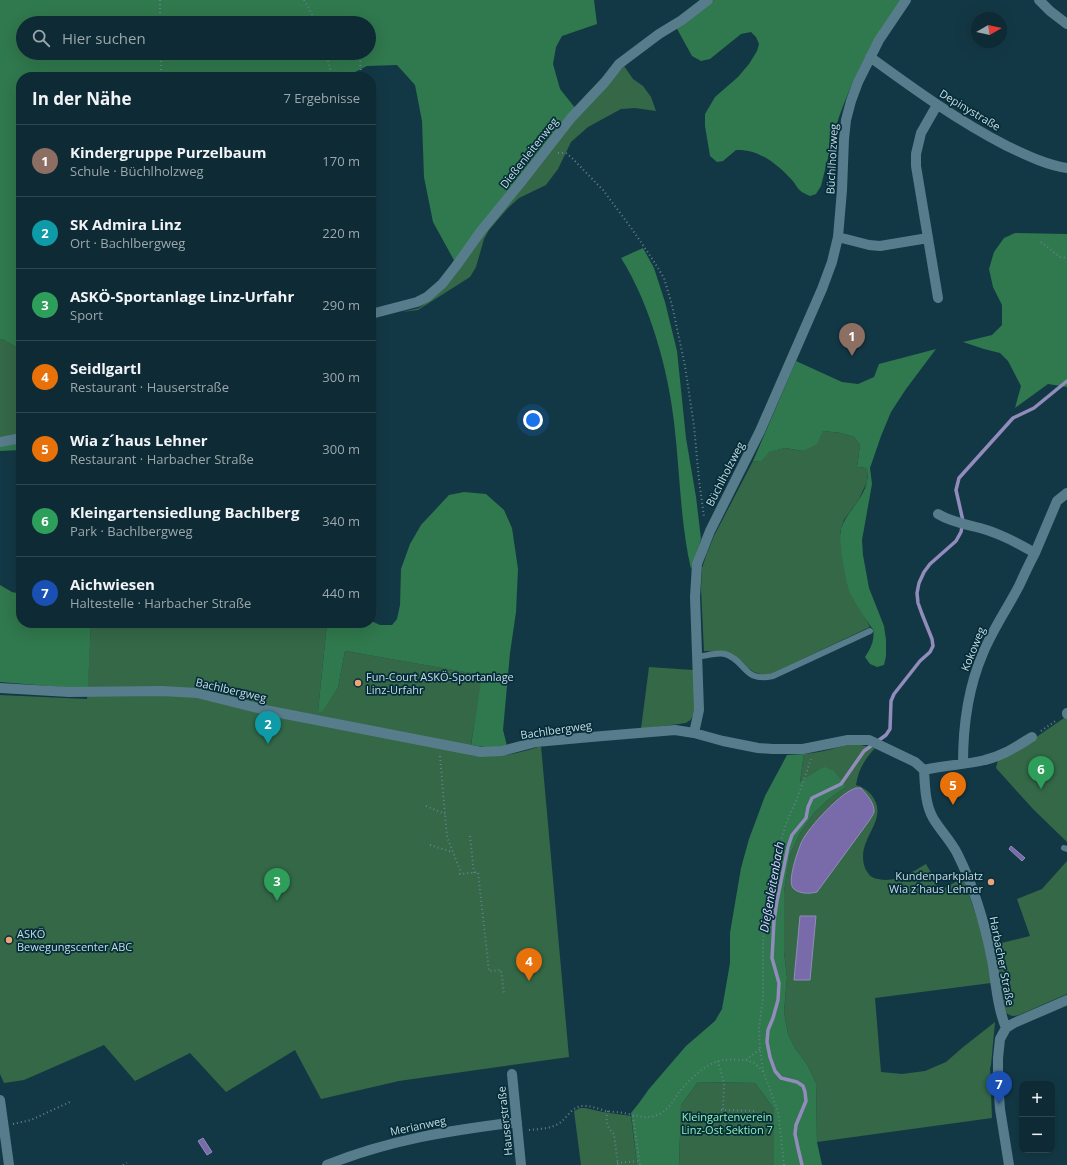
<!DOCTYPE html>
<html lang="de">
<meta charset="utf-8">
<style>
body{margin:0;font-family:"Open Sans",sans-serif;background:#1c3640;color:#f1f3f6}
.controls{position:absolute;right:12px;bottom:12px;display:grid;overflow:hidden;border-radius:8px;box-shadow:0 4px 16px #0002}
.controls button{width:36px;height:36px;display:grid;place-items:center;padding:0;border:0;border-bottom:1px solid #2e464f;background:#0e2a34;color:#f1f3f6;font:20px sans-serif}
.compass{position:absolute;left:971px;top:12px;width:36px;height:36px;border-radius:50%;background:#0e2a34;box-shadow:0 4px 16px #0002;rotate:81deg}
.you{position:absolute;left:533px;top:420px;width:14px;height:14px;margin:-10px;border:3px solid #fff;border-radius:50%;background:#1a73e8;box-shadow:0 0 0 6px #1a73e833}
.badge{display:grid;place-items:center;width:26px;height:26px;border-radius:50%;background:#d6ab8b;color:#fff;font-size:13px;font-weight:700}
.pin{position:absolute;translate:-50% -33px;filter:drop-shadow(0 1px 2px #0008)}
.pin::after{content:'';position:absolute;top:21px;width:14px;height:12px;background:inherit;clip-path:polygon(0 0,100% 0,50% 100%)}
.list{margin:0;padding:0;list-style:none}
h2{display:flex;justify-content:space-between;align-items:center;height:52px;margin:0;padding:0 16px;font-size:17px}
h2 small{font-size:13px;font-weight:400;color:#9ba7ac}
.list li{display:grid;grid-template-columns:26px 1fr auto;gap:12px;align-items:center;box-sizing:border-box;height:72px;padding:0 16px;border-top:1px solid #2e464f}
.list b{display:block;font-size:15px;white-space:nowrap}
.list p{margin:0;font-size:13px;white-space:nowrap;color:#9ba7ac}
.list em{font-size:13px;font-style:normal;color:#9ba7ac}
.icon{flex:none;width:22px;height:22px;fill:none;stroke:currentColor;stroke-width:2;stroke-linecap:round;stroke-linejoin:round}
.map{position:relative;flex:none;width:1067px;height:1165px;overflow:hidden}
.search{position:absolute;background:#0e2a34;box-shadow:0 4px 16px #0002;left:16px;top:16px;width:360px;height:44px;display:flex;align-items:center;gap:10px;box-sizing:border-box;padding:0 14px;border-radius:22px;color:#9ba7ac;font-size:15px}
.panel{position:absolute;background:#0e2a34;box-shadow:0 4px 16px #0002;left:16px;top:72px;width:360px;height:556px;border-radius:16px}
.map>svg:first-child{display:block}
.green{fill:#346847}
.forest{fill:#30784d;fill-rule:evenodd}
.water{fill:#796aaa;stroke:#918cbb}
.lines{fill:none;stroke-linecap:round;stroke-linejoin:round}
.stream{stroke:#918cbb;stroke-width:3.5}
.path{stroke:#64818c;stroke-width:2;stroke-dasharray:1 3;stroke-linecap:butt}
.service{stroke:#577c8b;stroke-width:6}
.minor{stroke:#577c8b;stroke-width:10}
.tertiary{stroke:#577c8b;stroke-width:10}
.poi-dot{fill:#efa378;stroke:#062e3a;stroke-width:1.5}
.labels{text-anchor:middle;stroke-width:3.5;stroke-linejoin:round;paint-order:stroke}
.street-label{font-size:11px;fill:#c8dce4;stroke:#062e3a}
.poi-label{font-size:11px;fill:#c8dce4;stroke:#062e3a;text-anchor:start}
.park-label{font-size:11px;fill:#91f3b3;stroke:#062e3a}
.water-label{font-size:12px;font-style:italic;fill:#dfd8fe;stroke:#062e3a}
</style>
<div class="map">
<svg width="1067" height="1165" viewBox="0 0 1067 1165">
<rect width="100%" height="100%" fill="#133845"/>
<path class="green" d="M624,66L633,79L643,86L651,97L656,111L635,108L621,109L588,127L571,142L558,169L546,185L519,198L508,208L489,230L484,239L476,267L470,277L418,310L402,312L419,308L438,293L563,132Z
M2,339L21,350V434L0,439V340Z
M823,431L841,433L854,437L860,445L857,467L867,468V482L859,499L844,520L840,532L861,610L870,627L773,673L763,675L754,672L723,651H704L701,588L702,568L707,553L714,536L753,461L761,462L768,452L785,448L803,451Z
M91,623H327L318,711H322L338,688L345,651L483,675L469,755C499,758 513,755 541,746L569,1057L399,1081L321,1099L295,1050L226,1092L190,1053L135,1081L104,1045L24,1080L4,1083L0,1074V695L87,699Z
M649,667L693,670C693,680 698,711 691,719C690,721 688,721 686,723L641,729Z
M1067,716V842L1033,809L996,768L998,760L1032,740Z
M856,744L875,748C865,759 858,770 856,785C866,788 874,795 877,806C881,827 856,842 865,868C868,874 871,878 878,879C896,883 911,873 926,864L941,890L963,878L984,938L991,983L875,998L881,1072L902,1074L925,1071L946,1062L962,1048L995,1022L991,1065L990,1068L992,1118L817,1142L816,1083L807,1064L795,1048L788,1034L784,1012L787,977L784,952V891L790,854L800,833L814,813L830,798L846,787L819,769L800,783L804,754C822,753 838,746 856,744Z
M1067,861V994L1019,1015C1013,1017 1010,1016 1005,1012L993,945L1030,936L1017,899L1042,889Z
M698,1082L755,1083L774,1109V1165H679L681,1105Z
M580,1108H585L603,1112L631,1116L637,1165H581L574,1111Z"/>
<path class="forest" d="M0,0H594L597,24L562,36L556,47L553,64L560,89L576,109L455,262L433,222L424,177L422,121L415,85L397,65L367,66L349,75L348,77H21V350L2,339L0,340ZM23,23H369V53H23Z
M714,0H901C874,36 854,75 839,117C832,139 827,163 821,186L816,194L810,196C797,190 800,190 792,180C777,164 759,149 736,150L723,161L717,162L710,156L705,126V114L715,97L738,77L749,64L757,51L759,44L756,37L751,32L741,34L710,59L701,61L692,56L676,27Z
M1015,233L1067,234V387L1048,384L1015,408L1021,386L1008,361L1000,353L984,349L963,342L992,335L1002,325V305L993,287L989,269L994,252L1004,238Z
M643,248L654,268L665,302L677,351L686,438L696,497L701,539L691,569C680,521 680,471 674,422C668,369 650,304 621,258Z
M936,349L906,389L891,412L881,436L870,468L872,484L862,540L863,555L869,588L884,626L886,640V656L884,665L877,667L870,664L865,657C871,648 875,640 873,629C871,628 852,598 850,593C846,584 838,539 841,529C846,512 864,499 867,481C868,477 867,472 867,468L857,467L860,445L854,437L841,433L823,431L817,444L803,451L785,448L769,452L761,462L753,461L796,361L842,382L858,384L874,377L879,364Z
M21,441V450L0,451V447Z
M464,492L486,494L504,510L512,528L518,569L516,612L510,653L503,730L507,746L491,748L471,745L482,675L345,651L338,688L322,712L318,711L327,623H371V621L380,625H392L397,619L400,605L401,569L410,544L421,525L449,495Z
M0,585L12,592L21,594V623H91L88,688L61,687L0,682Z
M804,754L800,782L819,769L825,767L834,771L846,787L830,798L814,813L800,833L790,854L784,891V952L787,977L784,1012L788,1034L795,1048L807,1064L816,1083L817,1142L822,1165H774V1109L755,1083L698,1082L681,1105L679,1165H637L631,1113L639,1103L649,1089L686,1046L715,1021L722,1009L730,963V933L741,868L749,839L765,796L787,755Z"/>
<path class="water" d="M856,788H861C866,794 875,803 874,812C873,815 870,819 869,821L817,892C810,894 798,894 793,888C787,881 798,850 802,841C809,827 841,792 856,788Z
M1011,846L1025,858L1022,861L1009,849Z
M800,916H816L810,980H794Z
M203,1138L212,1152L207,1155L198,1141Z"/>
<g class="lines">
<path class="stream" d="M802,1165L798,1148L795,1134L796,1125L806,1101L805,1092L803,1086L797,1082L781,1078L775,1071L770,1057L767,1042L768,1030L773,1018L778,1000L779,983L772,958L774,921L777,901L788,847L792,835L806,818L808,807L812,798L841,784L864,751L886,735L890,729L891,701L894,694L920,661L930,652L933,646L932,639L922,614L918,603L917,593L919,583L924,572L930,564L956,541L961,532L963,521L956,490L959,478L1013,418L1034,408L1067,381"/>
<path class="path" d="M160,0V23
M304,0L317,23
M161,53V77
M326,53L332,77
M360,53L361,77
M558,153H566L572,158L603,190L632,229L653,260L664,278L672,305L685,366L694,426L699,480L704,517
M1041,242L1060,257L1067,258
M1041,731L1057,720
M440,756L447,837L460,870V874L478,872L489,971L501,970L504,994
M426,806L445,814
M470,836L474,873
M430,845L452,852
M746,1060L754,1063L763,1071
M718,1061L724,1083L723,1110
M721,1110L757,1111
M608,1111C605,1120 607,1128 614,1134L618,1165
M633,1116L640,1165
M13,1124L31,1120L72,1101
M529,1130C538,1129 548,1129 556,1125C568,1120 570,1105 585,1106C592,1106 599,1109 606,1111C613,1112 621,1112 628,1114C641,1116 648,1121 663,1112C670,1107 675,1098 680,1091C691,1078 707,1062 724,1060C731,1059 739,1060 746,1060L760,1049
M617,1163L639,1161
M123,1165L127,1163
M784,1165L778,1111L763,1071L760,1049L759,1028L763,998V941L769,892L777,853L787,821L797,799L811,759"/>
<path class="service" d="M697,657C706,656 717,652 725,654C746,660 743,683 773,676L870,631
M1064,848L1067,849"/>
<path class="minor" d="M906,0L879,40L858,82L851,101L846,120L844,139L842,190L838,237L832,262L822,289L760,431L710,531L697,564L695,597L699,710L694,733L723,741L758,748L773,749H803L848,740H869L915,762L924,770
M1039,0L1050,11L1067,24
M870,57C914,89 958,121 1007,146C1026,155 1046,165 1067,168
M838,237L869,245L880,246L928,238L916,166V154L921,133L937,105
M928,238L938,298
M371,314L417,302L427,297L442,284L456,266L481,231L521,182L571,118L605,82L619,64L659,34L682,20L708,0
M0,442L21,438
M938,514C951,522 965,524 980,528C999,533 1018,543 1035,553C1029,564 1024,575 1019,586C1007,609 993,629 983,653C968,688 963,726 963,763
M1035,553L1057,501L1067,493
M1067,714V713
M924,770C925,786 925,804 933,818C940,830 950,840 957,853C973,885 985,924 992,960C996,983 997,1006 1006,1028L1000,1039L998,1058V1081L1000,1109L1009,1165
M924,770C944,765 965,765 985,760C1003,756 1017,746 1032,737
M1006,1028L1014,1023L1067,1000
M512,1074L521,1165
M0,1100L9,1165
M327,1165C388,1140 452,1130 517,1122"/>
<path class="tertiary" d="M0,688L69,692L162,691L197,693L270,711L481,752L502,751L536,742L591,737L675,730L694,733"/>
</g>
<g class="poi-dot">
<circle cx="358" cy="683" r="4"/>
<circle cx="991" cy="882" r="4"/>
<circle cx="9" cy="940" r="4"/>
</g>
<g class="labels">
<g class="street-label">
<text transform="translate(970 110) rotate(31)" y="4">Depinystraße</text>
<text transform="translate(529 153) rotate(-52)" y="4">Dießenleitenweg</text>
<text transform="translate(832 159) rotate(-87)" y="4">Büchlholzweg</text>
<text transform="translate(725 474) rotate(-63)" y="4">Büchlholzweg</text>
<text transform="translate(973 649) rotate(-68)" y="4">Kokoweg</text>
<text transform="translate(231 690) rotate(13)" y="4">Bachlbergweg</text>
<text transform="translate(556 730) rotate(-8)" y="4">Bachlbergweg</text>
<text transform="translate(1002 961) rotate(79)" y="4">Harbacher Straße</text>
<text transform="translate(505 1121) rotate(-96)" y="4">Hauserstraße</text>
<text transform="translate(418 1126) rotate(-12)" y="4">Merianweg</text>
</g>
<g class="poi-label">
<text x="366" y="681">Fun-Court ASKÖ-Sportanlage<tspan x="366" dy="13">Linz-Urfahr</tspan></text>
<text x="983" y="880" text-anchor="end">Kundenparkplatz<tspan x="983" dy="13">Wia z´haus Lehner</tspan></text>
<text x="17" y="938">ASKÖ<tspan x="17" dy="13">Bewegungscenter ABC</tspan></text>
</g>
<g class="park-label">
<text x="727" y="1121">Kleingartenverein<tspan x="727" dy="13">Linz-Ost Sektion 7</tspan></text>
</g>
<g class="water-label">
<text transform="translate(772 887) rotate(-80)" y="4">Dießenleitenbach</text>
</g>
</g>
</svg>
<div class="controls">
<button>+</button>
<button>−</button>
</div>
<svg class="compass" viewBox="-18 -18 36 36"><path d="M0-13l5 13h-10z" fill="#e53935"/><path d="M0 13l5-13h-10z" fill="#9ba7ac"/></svg>
<div class="you"></div>
<div class="pin badge" style="left:852px;top:356px;background:#8d6e63">1</div>
<div class="pin badge" style="left:268px;top:744px;background:#0f9aa8">2</div>
<div class="pin badge" style="left:277px;top:901px;background:#2e9e5b">3</div>
<div class="pin badge" style="left:529px;top:981px;background:#e8710a">4</div>
<div class="pin badge" style="left:953px;top:805px;background:#e8710a">5</div>
<div class="pin badge" style="left:1041px;top:789px;background:#2e9e5b">6</div>
<div class="pin badge" style="left:999px;top:1104px;background:#1a4fb4">7</div>
<div class="search"><svg class="icon" aria-label="search" viewBox="0 0 24 24"><circle cx="10" cy="10" r="6"/><path d="M15 15l6 6"/></svg>Hier suchen</div>
<section class="panel">
<h2>In der Nähe<small>7 Ergebnisse</small></h2>
<ul class="list">
<li><span class="badge" style="background:#8d6e63">1</span><div><b>Kindergruppe Purzelbaum</b><p>Schule · Büchlholzweg</p></div><em>170 m</em></li>
<li><span class="badge" style="background:#0f9aa8">2</span><div><b>SK Admira Linz</b><p>Ort · Bachlbergweg</p></div><em>220 m</em></li>
<li><span class="badge" style="background:#2e9e5b">3</span><div><b>ASKÖ-Sportanlage Linz-Urfahr</b><p>Sport</p></div><em>290 m</em></li>
<li><span class="badge" style="background:#e8710a">4</span><div><b>Seidlgartl</b><p>Restaurant · Hauserstraße</p></div><em>300 m</em></li>
<li><span class="badge" style="background:#e8710a">5</span><div><b>Wia z´haus Lehner</b><p>Restaurant · Harbacher Straße</p></div><em>300 m</em></li>
<li><span class="badge" style="background:#2e9e5b">6</span><div><b>Kleingartensiedlung Bachlberg</b><p>Park · Bachlbergweg</p></div><em>340 m</em></li>
<li><span class="badge" style="background:#1a4fb4">7</span><div><b>Aichwiesen</b><p>Haltestelle · Harbacher Straße</p></div><em>440 m</em></li>
</ul>
</section>
</div>
